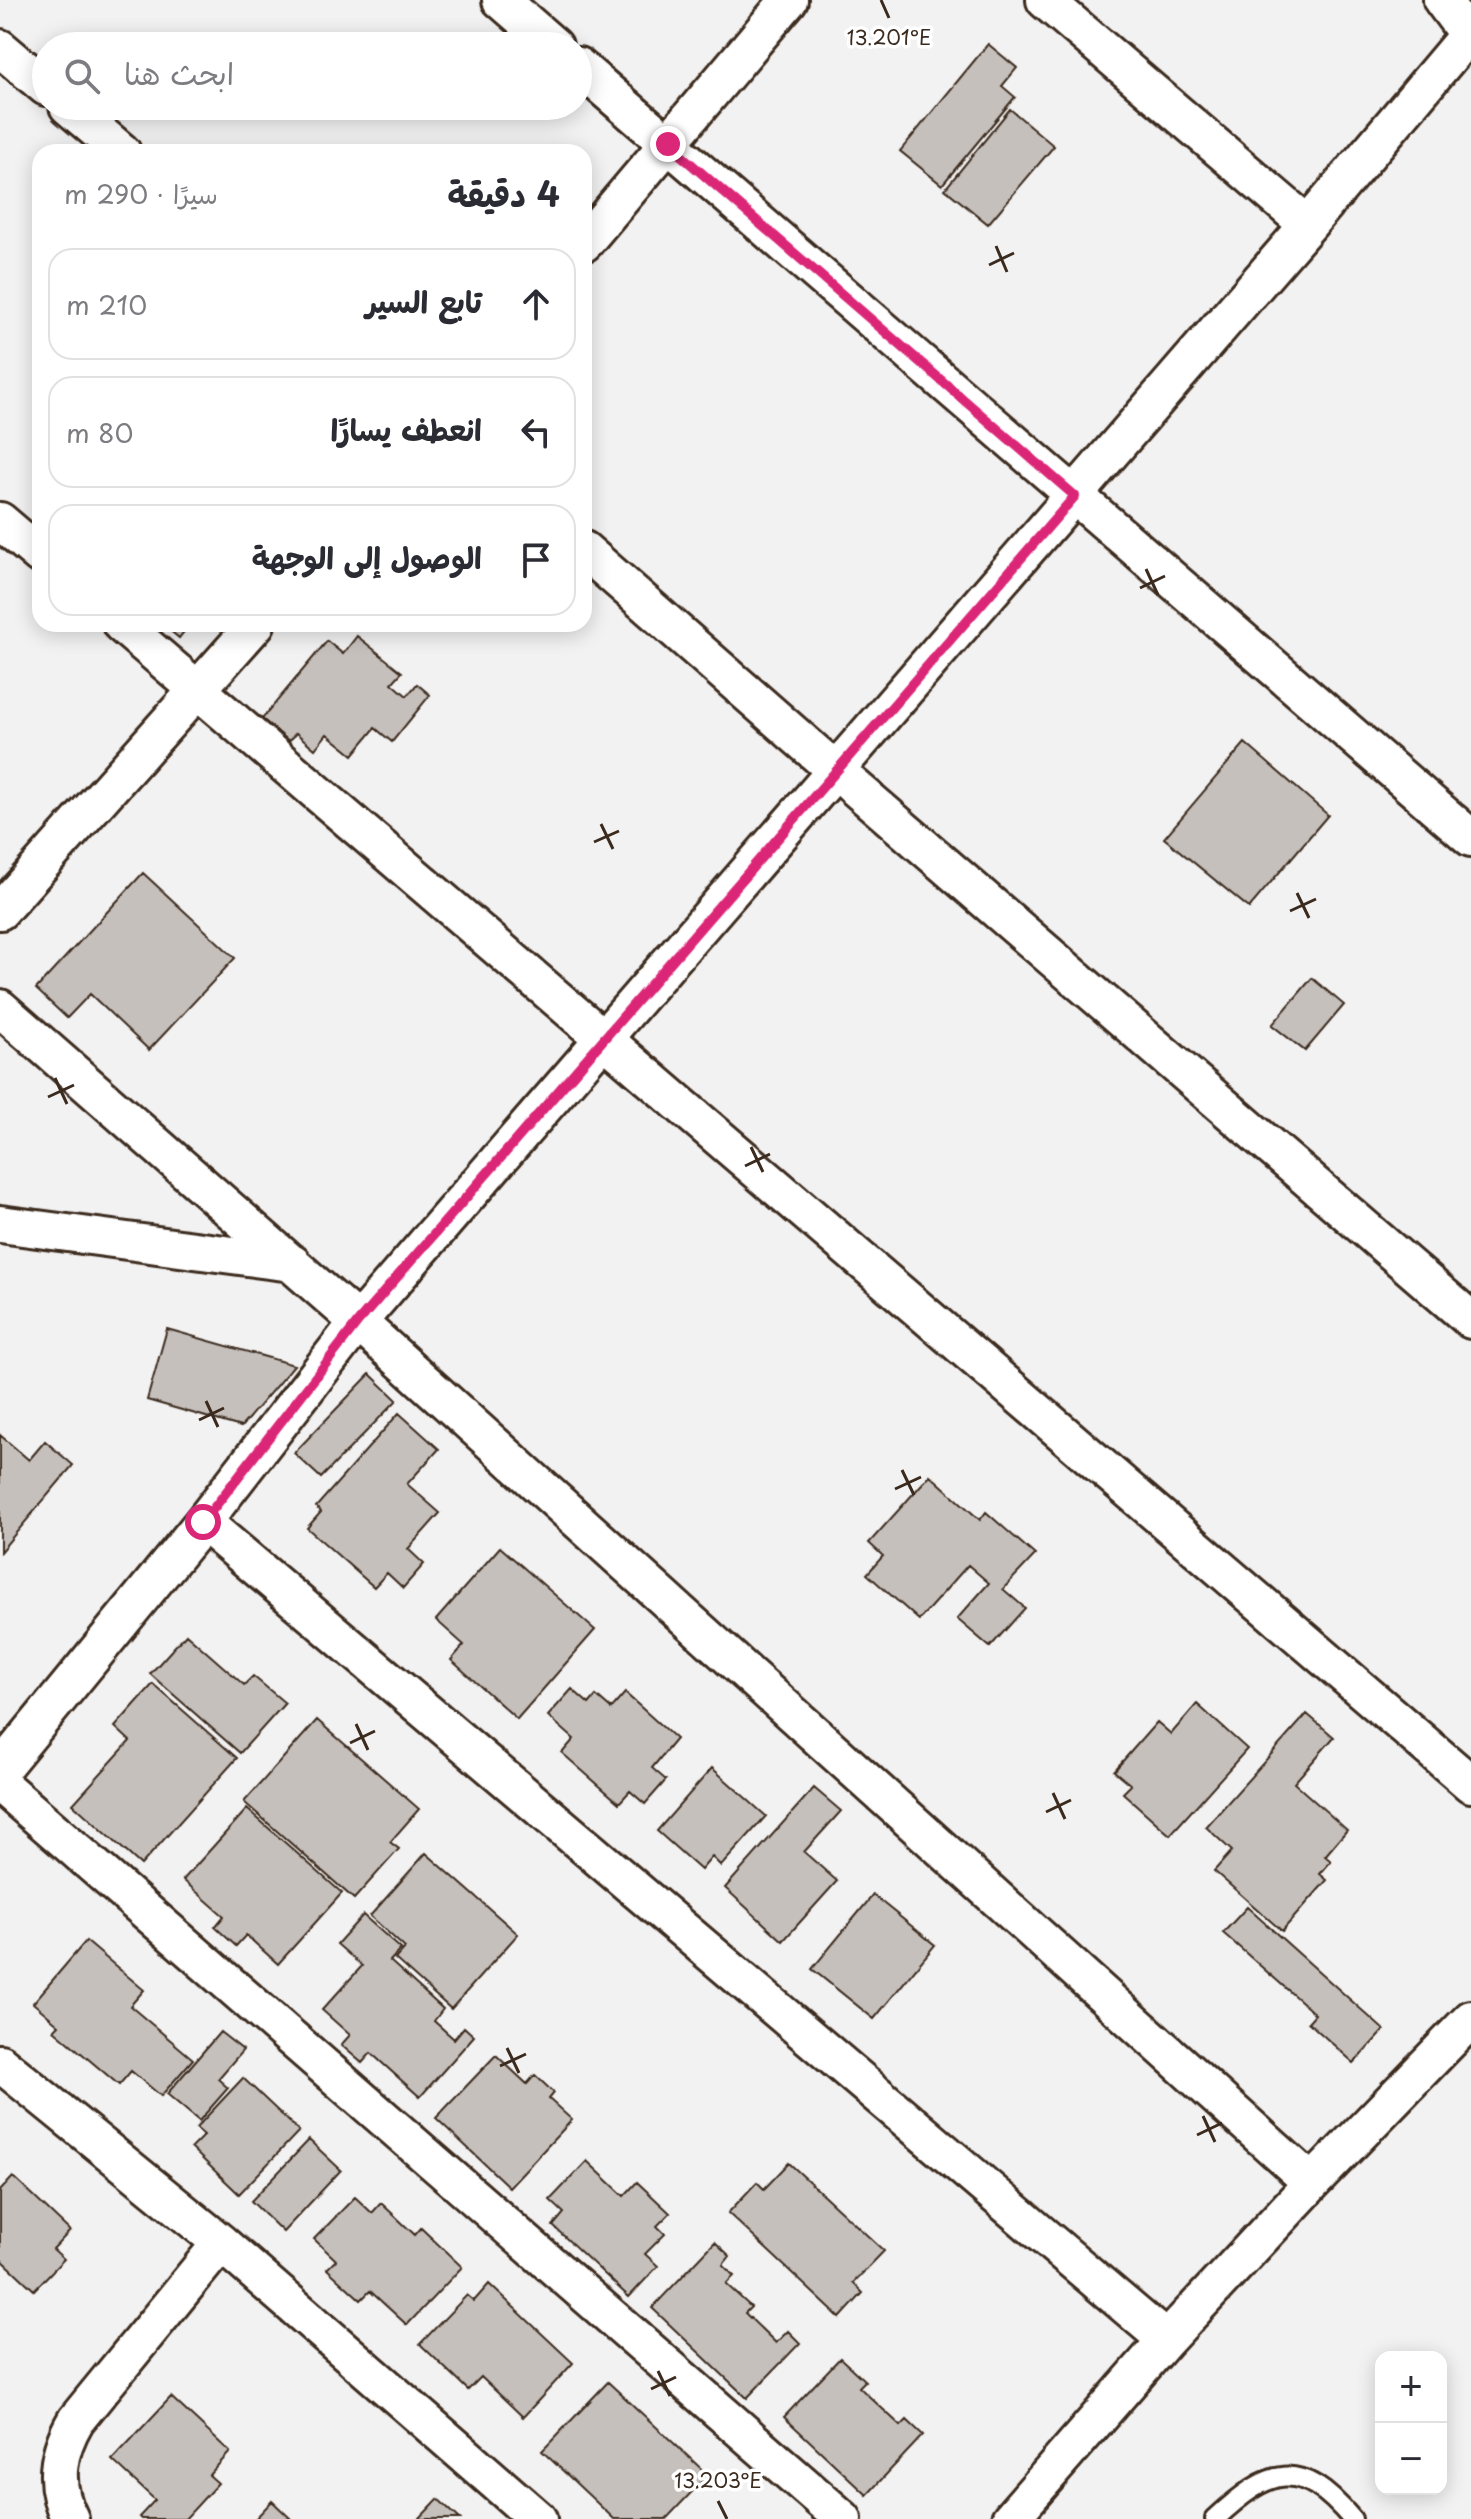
<!DOCTYPE html>
<html lang="ar">
<meta charset="utf-8">
<style>
body{margin:0;font-family:"Playpen Sans","Playpen Sans Arabic",sans-serif;background:#f2f2f3;color:#2b2b33;direction:rtl}
.controls{position:absolute;right:24px;bottom:24px;display:grid;overflow:hidden;border-radius:16px;box-shadow:0 4px 20px #0003}
.controls button{width:72px;height:72px;display:grid;place-items:center;padding:0;border:0;border-bottom:2px solid #e1e1e2;background:#fff;color:#2b2b33;font:40px sans-serif}
.stop{position:absolute;width:24px;height:24px;margin:-18px;border:6px solid #db2777;border-radius:50%;background:#fff}
.stop.end{background:#db2777;border-color:#fff;box-shadow:0 2px 8px #0008}
.list{margin:0;padding:0;list-style:none}
h2{display:flex;justify-content:space-between;align-items:center;height:104px;margin:0;padding:0 32px;font-size:34px}
h2 small{font-size:26px;font-weight:400;color:#7c7c81}
.list li{display:grid;grid-template-columns:52px 1fr auto;gap:24px;align-items:center;box-sizing:border-box;height:112px;margin:0 16px 16px;padding:0 16px;border:2px solid #e1e1e2;border-radius:24px}
.list b{display:block;font-size:30px;white-space:nowrap}
.list em{font-size:26px;font-style:normal;color:#7c7c81}
.icon{flex:none;width:44px;height:44px;fill:none;stroke:currentColor;stroke-width:2;stroke-linecap:round;stroke-linejoin:round}
.map{position:relative;flex:none;width:1471px;height:2519px;overflow:hidden;direction:ltr}
.search{position:absolute;background:#fff;box-shadow:0 4px 20px #0003;left:32px;top:32px;width:560px;height:88px;display:flex;align-items:center;gap:20px;box-sizing:border-box;padding:0 28px;border-radius:44px;color:#7c7c81;font-size:30px}
.panel{position:absolute;background:#fff;box-shadow:0 4px 20px #0003;left:32px;top:144px;width:560px;height:488px;border-radius:24px;direction:rtl}
.map>svg:first-child{display:block}
.building{fill:#c6c0bd;stroke:#3b2a1e;stroke-width:2}
.lines{fill:none;stroke-linecap:round;stroke-linejoin:round}
.service-casing{stroke:#3b2a1e;stroke-width:24}
.minor-casing{stroke:#3b2a1e;stroke-width:42}
.service{stroke:#fff;stroke-width:18}
.minor{stroke:#fff;stroke-width:36}
.route{stroke:#db2777;stroke-width:10}
.ticks{fill:none;stroke:#3b2a1e;stroke-width:3}
.ticks-label{font-size:20px;text-anchor:middle;fill:#3b2a1e;stroke:#fff;stroke-width:7;stroke-linejoin:round;paint-order:stroke}
</style>
<div class="map">
<svg width="1471" height="2519" viewBox="0 0 1471 2519">
<rect width="100%" height="100%" fill="#f3f2f2"/>
<filter id="ink" filterUnits="userSpaceOnUse"><feTurbulence type="fractalNoise" baseFrequency=".0125" numOctaves="2"/><feDisplacementMap in="SourceGraphic" scale="16" xChannelSelector="R" yChannelSelector="G"/><feConvolveMatrix kernelMatrix="1 2 1 2 8 2 1 2 1" color-interpolation-filters="sRGB"/></filter>
<g filter="url(#ink)">
<path class="building" d="M988,44L1017,68L1002,86L1015,97L942,185L900,151Z
M1010,109L1054,146L988,224L945,189Z
M162,624H190L179,638Z
M357,636L402,672L392,683L407,696L417,684L430,695L392,742L375,728L353,755L327,734L315,749L296,733L289,741L262,719L327,641L343,654Z
M1245,743L1328,815L1249,908L1164,838Z
M143,873L235,958L149,1050L90,994L67,1018L36,989Z
M1312,978L1344,1005L1305,1051L1272,1025Z
M167,1329L294,1365L241,1427L147,1400Z
M370,1374L397,1400L321,1478L294,1453Z
M399,1413L439,1449L407,1484L440,1513L408,1549L424,1564L403,1588L387,1573L374,1587L307,1528L321,1512L316,1507Z
M0,1435L29,1460L45,1441L73,1465L0,1552Z
M930,1475L980,1520L986,1512L1035,1555L1003,1589L1025,1608L990,1647L957,1619L989,1583L968,1565L919,1620L867,1574L883,1556L869,1543Z
M500,1547L595,1630L517,1719L451,1660L464,1645L436,1620Z
M186,1634L244,1685L253,1676L285,1703L240,1753L150,1674Z
M153,1684L237,1758L141,1865L73,1804L130,1741L115,1727Z
M572,1689L589,1704L596,1696L611,1709L625,1693L676,1739L652,1768L666,1780L645,1804L630,1791L619,1803L562,1753L574,1739L548,1716Z
M1197,1704L1247,1749L1170,1835L1123,1793L1131,1785L1114,1771L1157,1722L1171,1734Z
M1307,1714L1334,1737L1294,1783L1347,1830L1325,1856L1331,1861L1320,1874L1327,1880L1282,1931L1214,1871L1232,1851L1206,1827Z
M317,1720L419,1809L390,1842L399,1849L354,1899L244,1802Z
M712,1768L766,1816L721,1866L712,1857L701,1870L657,1831Z
M814,1788L841,1811L804,1852L837,1881L783,1941L725,1888Z
M247,1809L342,1893L278,1964L246,1935L236,1946L215,1927L224,1916L183,1880Z
M426,1853L518,1934L451,2009L395,1959L405,1948L370,1916Z
M873,1895L935,1945L874,2019L812,1969Z
M1247,1907L1384,2030L1354,2063L1308,2022L1315,2014L1223,1933Z
M363,1915L401,1949L390,1961L443,2009L434,2021L454,2039L464,2027L474,2036L420,2097L371,2053L362,2063L341,2045L350,2035L322,2010L362,1966L337,1944Z
M86,1941L144,1990L130,2006L193,2059L161,2096L131,2071L119,2085L54,2030L59,2025L33,2003Z
M220,2032L243,2050L218,2079L228,2088L199,2121L167,2094Z
M496,2055L527,2084L535,2075L554,2093L549,2099L572,2120L509,2187L436,2118Z
M243,2078L299,2131L239,2194L191,2148L204,2135L196,2128Z
M309,2140L341,2170L283,2232L251,2201Z
M587,2161L624,2196L637,2182L670,2213L657,2226L665,2234L645,2254L658,2266L629,2297L553,2226L564,2213L550,2200Z
M789,2163L884,2251L853,2283L863,2293L840,2318L728,2213L757,2182L764,2189Z
M13,2177L70,2231L53,2249L64,2259L34,2290L0,2258V2191Z
M355,2197L372,2213L381,2203L415,2235L421,2228L462,2267L407,2325L370,2291L361,2300L327,2269L336,2260L314,2239Z
M715,2242L730,2256L723,2265L734,2276L726,2284L751,2307L745,2313L776,2343L788,2331L800,2343L747,2398L652,2308Z
M489,2284L573,2363L523,2417L481,2377L468,2390L420,2344L467,2295L474,2301Z
M840,2358L865,2381L859,2387L901,2426L907,2420L923,2435L867,2495L784,2417Z
M608,2382L708,2475L666,2519H614L542,2451Z
M171,2397L230,2452L209,2475L218,2483L185,2519H141L139,2517L155,2500L112,2460Z
M438,2499L460,2519H419Z
M272,2501L291,2519H255Z"/>
<g class="lines">
<defs>
<path id="service" d="M1215,2519C1270,2468 1299,2457 1352,2519"/>
<path id="minor" d="M501,0L554,46
M1045,0L1308,225
M1442,0L1471,39
M0,48L46,87
M578,66L1471,838
M68,106L122,152
M584,243L789,0
M0,521L40,555
M584,550L836,771L1471,1320
M121,624L1471,1784
M0,911L256,624
M0,1008L358,1322L1312,2183
M0,1224L292,1263
M203,1522L1166,2340
M0,1770L203,1522L358,1322L1308,225L1471,31
M0,1784L843,2519
M0,2063L221,2243L538,2519
M70,2519C52,2484 57,2452 76,2420L221,2243
M1010,2519L1166,2340L1312,2183L1471,2019"/>
</defs>
<use href="#service" class="service-casing"/>
<use href="#minor" class="minor-casing"/>
<use href="#service" class="service"/>
<use href="#minor" class="minor"/>
</g>
</g>
<g class="lines" filter="url(#ink)">
<path class="route" d="M203,1522L358,1322L1075,496L668,144"/>
</g>
<path class="ticks" d="M881,0L889,18M996,246L1007,272M989,265L1014,253M1146,569L1158,595M1140,588L1165,576M601,824L613,849M594,842L619,831M1297,893L1309,918M1290,911L1316,899M55,1078L67,1104M48,1097L74,1085M751,1147L763,1172M745,1166L770,1154M206,1401L218,1427M199,1420L224,1408M902,1470L914,1495M895,1489L921,1477M356,1724L368,1750M350,1743L375,1731M1053,1793L1065,1819M1046,1812L1071,1800M507,2048L519,2073M500,2066L526,2054M1203,2116L1215,2142M1197,2135L1222,2123M658,2371L670,2396M651,2389L676,2377M718,2501L727,2519"/>
<g class="ticks-label">
<text x="889" y="45">13.201°E</text>
<text x="718" y="2488">13.203°E</text>
</g>
</svg>
<div class="controls">
<button>+</button>
<button>−</button>
</div>
<div class="stop" style="left:203px;top:1522px"></div>
<div class="stop end" style="left:668px;top:144px"></div>
<div class="search"><svg class="icon" aria-label="search" viewBox="0 0 24 24"><circle cx="10" cy="10" r="6"/><path d="M15 15l6 6"/></svg>ابحث هنا</div>
<section class="panel">
<h2>4 دقيقة<small>سيرًا · 290 m</small></h2>
<ul class="list">
<li><svg class="icon" aria-label="ahead" viewBox="0 0 24 24"><path d="M12 20V5M6 11l6-6 6 6"/></svg><div><b>تابع السير</b></div><em>210 m</em></li>
<li><svg class="icon" aria-label="left" viewBox="0 0 24 24"><path d="M17 20v-9H6M10 6l-5 5 5 5"/></svg><div><b>انعطف يسارًا</b></div><em>80 m</em></li>
<li><svg class="icon" aria-label="arrive" viewBox="0 0 24 24"><path d="M6 21V4h12l-3 4 3 4H6"/></svg><div><b>الوصول إلى الوجهة</b></div></li>
</ul>
</section>
</div>
